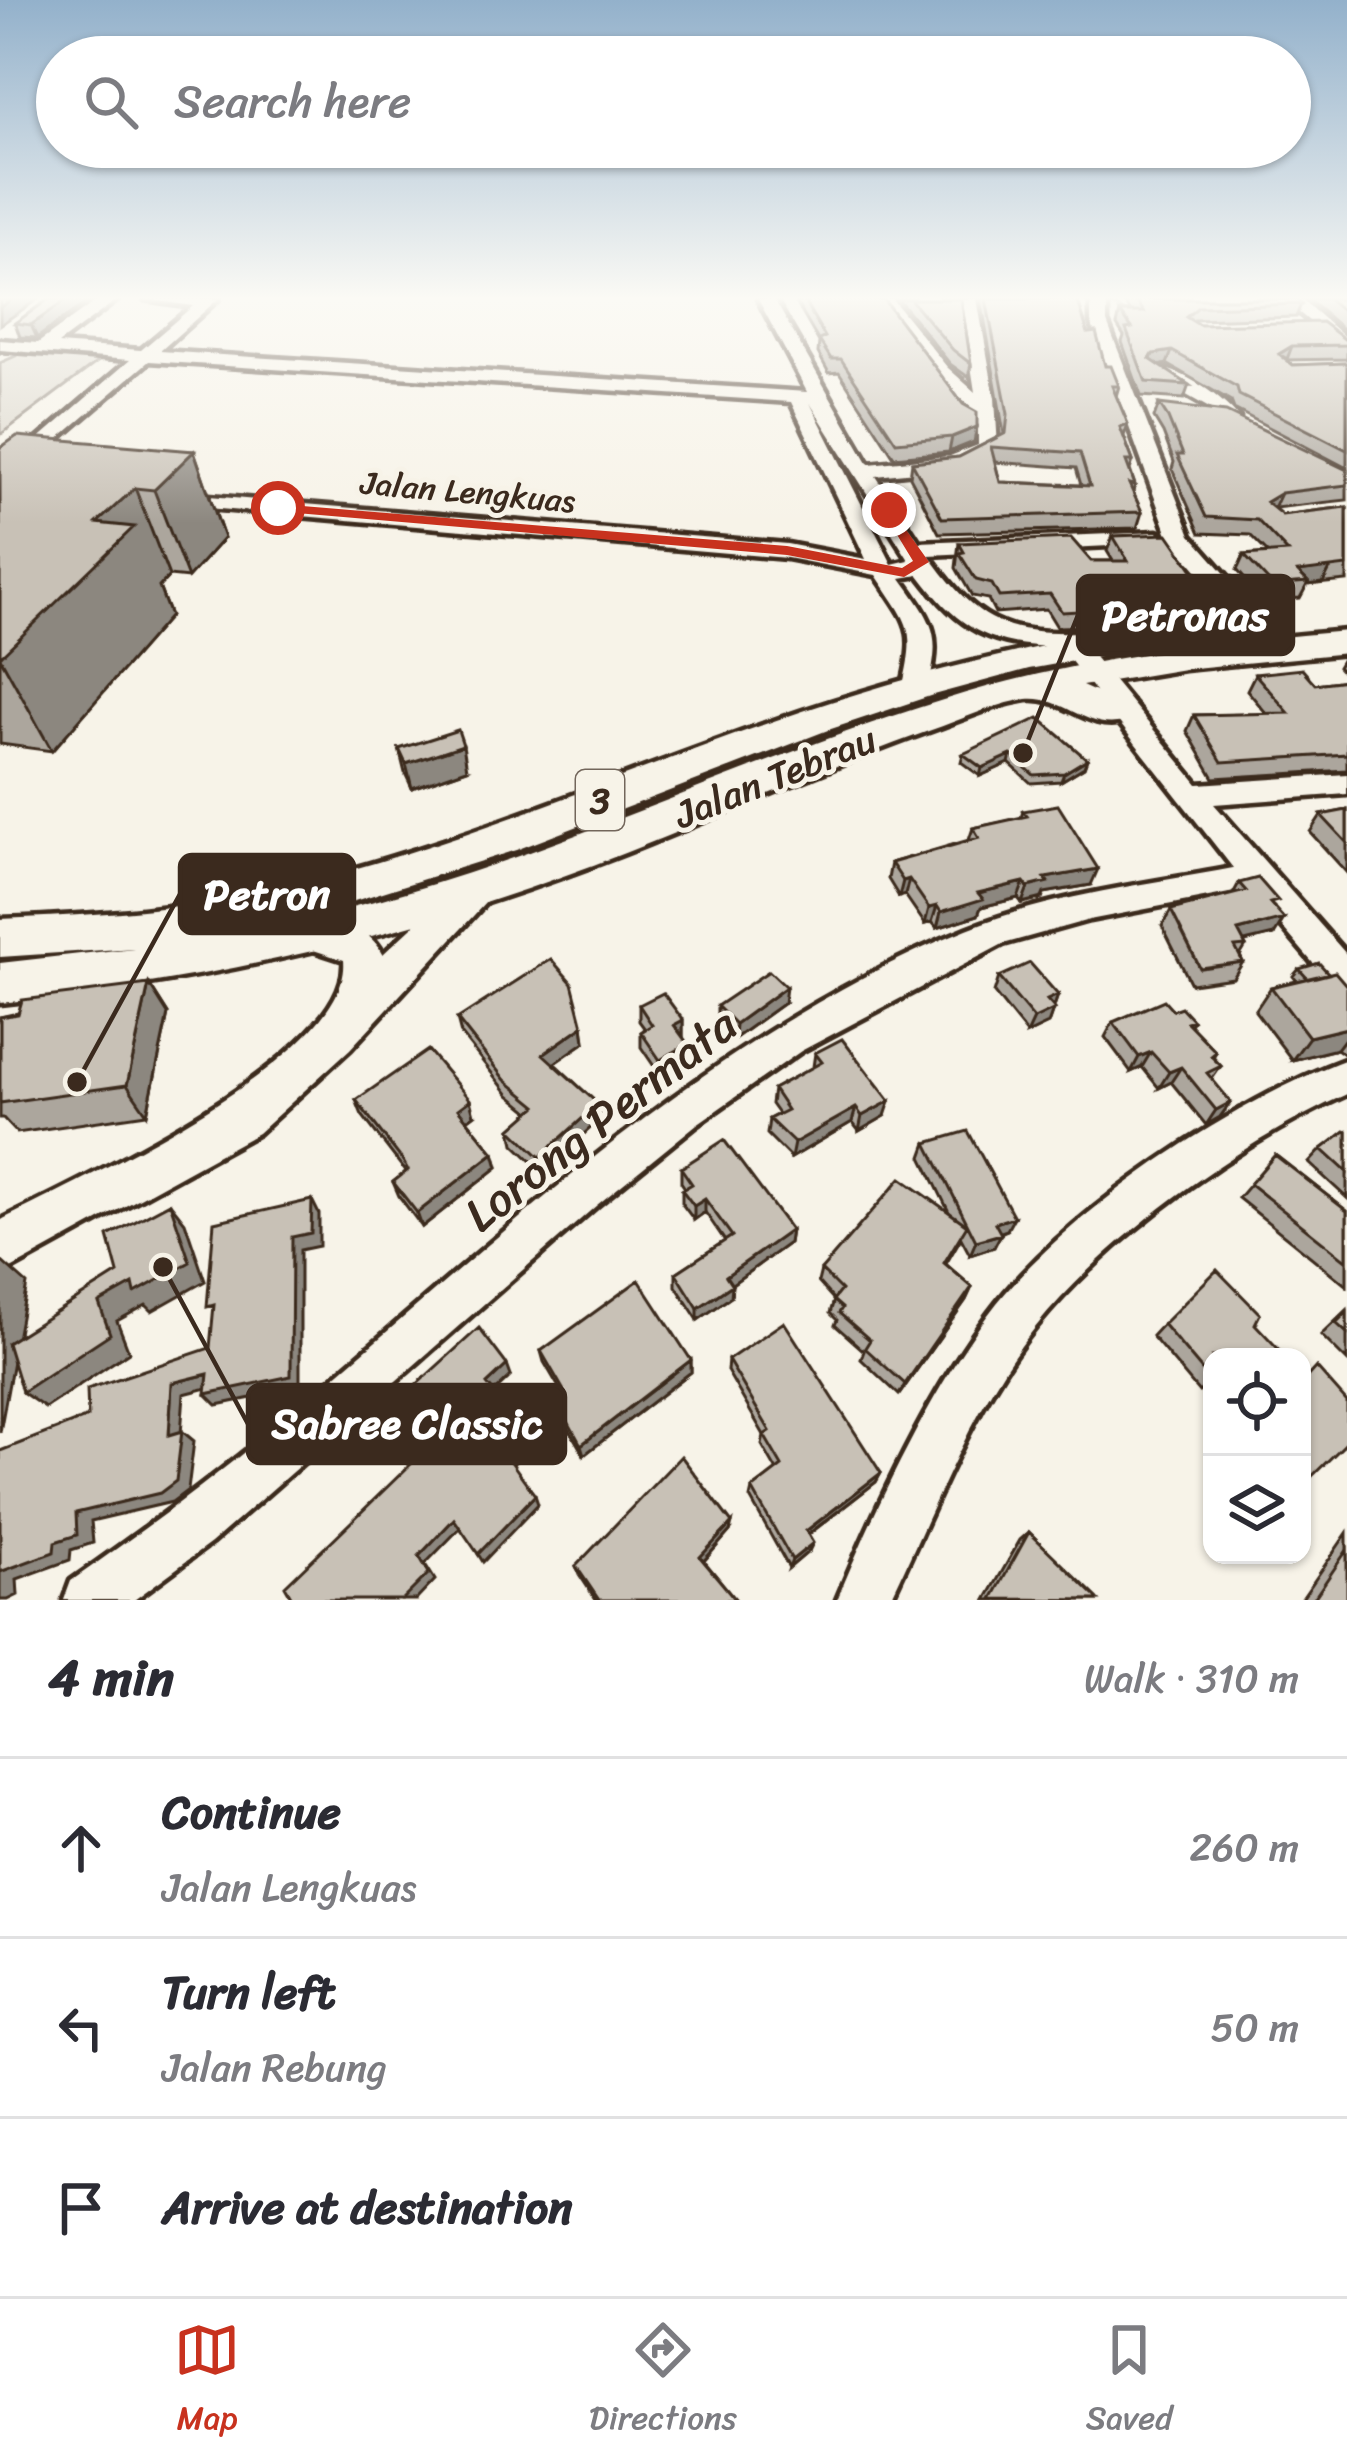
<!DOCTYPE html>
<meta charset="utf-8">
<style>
body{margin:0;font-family:Sriracha,sans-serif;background:#f7f7f7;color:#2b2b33}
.controls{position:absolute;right:36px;bottom:36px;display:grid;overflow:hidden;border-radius:24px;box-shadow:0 3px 9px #0004}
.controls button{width:108px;height:108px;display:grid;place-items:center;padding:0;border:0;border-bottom:3px solid #e1e1e2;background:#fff;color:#2b2b33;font:60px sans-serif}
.stop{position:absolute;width:36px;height:36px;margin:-27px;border:9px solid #c8321e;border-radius:50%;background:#fff}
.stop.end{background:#c8321e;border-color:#fff;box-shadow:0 3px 12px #0008}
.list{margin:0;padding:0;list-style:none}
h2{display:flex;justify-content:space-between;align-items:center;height:156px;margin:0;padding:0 48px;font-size:51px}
h2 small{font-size:39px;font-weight:400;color:#7c7c81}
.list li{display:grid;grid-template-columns:78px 1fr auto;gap:36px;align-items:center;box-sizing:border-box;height:180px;padding:0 48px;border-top:3px solid #e1e1e2}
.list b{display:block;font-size:45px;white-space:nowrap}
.list p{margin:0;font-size:39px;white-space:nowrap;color:#7c7c81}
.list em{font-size:39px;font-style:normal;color:#7c7c81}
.icon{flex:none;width:66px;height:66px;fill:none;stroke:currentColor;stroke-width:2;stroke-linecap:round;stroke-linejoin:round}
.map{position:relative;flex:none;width:1347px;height:1600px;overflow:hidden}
.search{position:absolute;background:#fff;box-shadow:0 3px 9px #0004;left:36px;right:36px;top:36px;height:132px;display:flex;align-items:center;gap:30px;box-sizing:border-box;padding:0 42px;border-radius:66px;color:#7c7c81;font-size:45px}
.sheet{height:696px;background:#fff}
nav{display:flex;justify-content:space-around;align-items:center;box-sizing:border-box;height:168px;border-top:3px solid #e1e1e2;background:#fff;font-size:33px;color:#7c7c81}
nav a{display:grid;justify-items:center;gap:6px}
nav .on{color:#c8321e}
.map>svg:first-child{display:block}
.green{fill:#dbd6cb;stroke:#8b8074;stroke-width:3}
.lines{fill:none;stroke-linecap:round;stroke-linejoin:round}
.stream{stroke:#84786c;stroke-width:3}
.minor-casing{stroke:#3b2a1e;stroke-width:9}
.major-casing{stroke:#3b2a1e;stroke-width:9}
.highway-casing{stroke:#3b2a1e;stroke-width:9}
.minor{fill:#f7f3e8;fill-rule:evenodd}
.major{fill:#f7f3e8;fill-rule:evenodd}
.highway{fill:#f7f3e8;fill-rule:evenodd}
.wall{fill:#aca69d;stroke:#3b2a1e;stroke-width:3;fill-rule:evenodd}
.shaded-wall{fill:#8c877f;stroke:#3b2a1e;stroke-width:3}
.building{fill:#c8c1b6;stroke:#3b2a1e;stroke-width:3;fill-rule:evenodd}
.route{fill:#c8321e}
.labels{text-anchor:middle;stroke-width:10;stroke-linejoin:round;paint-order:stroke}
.far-street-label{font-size:33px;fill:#3b2a1e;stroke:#f7f3e8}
.shield{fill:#f7f3e8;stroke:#73665b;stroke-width:3}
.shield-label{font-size:36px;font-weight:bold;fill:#3b2a1e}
.street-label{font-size:39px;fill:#3b2a1e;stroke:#f7f3e8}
.near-street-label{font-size:48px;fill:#3b2a1e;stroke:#f7f3e8}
.leader{fill:none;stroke:#3b2a1e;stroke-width:4.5}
.callout-dot{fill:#3b2a1e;stroke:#f7f3e8;stroke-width:4.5}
.callout{fill:#3b2a1e;stroke:#3b2a1e;stroke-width:4.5}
.callout-label{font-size:42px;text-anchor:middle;font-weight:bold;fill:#fff}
</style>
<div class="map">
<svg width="1347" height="1600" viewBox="0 0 1347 1600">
<rect width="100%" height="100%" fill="#f7f3e8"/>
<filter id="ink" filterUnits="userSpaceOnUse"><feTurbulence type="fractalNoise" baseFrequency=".00833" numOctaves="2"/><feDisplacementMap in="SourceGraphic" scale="24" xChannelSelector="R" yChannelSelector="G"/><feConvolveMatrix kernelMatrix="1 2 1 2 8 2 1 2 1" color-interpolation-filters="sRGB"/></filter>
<g filter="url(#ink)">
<path class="green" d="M25,352L104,357L0,435V363Z"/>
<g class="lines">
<path class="stream" d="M1104,301L1130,314"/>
<defs>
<path id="minor" d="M99,299H118L58,344L141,350L193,306L145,299H218L160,351L807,392L758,299H774L869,464L950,456L978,445V414L935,375L876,299H892L947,367L975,392L961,299H977L995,398L998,448L954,468L876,476L919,542L1158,532L1161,537L1150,544L929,555C985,634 1015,635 1107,631C1128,630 1152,626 1173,631L1177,636L1164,644L1086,647L1198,784L1347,774V794L1214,804L1347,955V993L1335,989L1250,889L1089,920L1003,944L801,1051L697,1124L597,1205L211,1543L134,1600H64L71,1581C141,1532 209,1482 275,1427C493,1246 699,1038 967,929C1051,895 1144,885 1233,868L1060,647C990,646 961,631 919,575L901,578C934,624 942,632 928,689L915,698L902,689C917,627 910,626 876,575L787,558L173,505L162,499L173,493L787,544L866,559L791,402L149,361L0,489V472L130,360L0,350V340L38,343ZM810,403L909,560L892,564Z
M1091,299H1107V322L1191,535L1267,621L1271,626L1267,631H1249L1169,537L1091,322Z
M1283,299H1301L1347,339V353Z
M1153,368C1180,366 1222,397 1239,418L1222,422L1211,409L1153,376Z
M1347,1059V1094C1228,1148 1076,1258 1005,1369C959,1441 927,1523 890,1600H837C876,1506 934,1383 997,1303C1073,1208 1234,1101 1347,1059Z"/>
<path id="major" d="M480,873L494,877L499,888L350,1049L258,1133L0,1275V1221C77,1181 353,1057 344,960L301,946L295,935L301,924C331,914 368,925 383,954L466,877Z"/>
<path id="highway" d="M1137,628L1150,631L1155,639L1150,647L1029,669L933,695L828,730L516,850L294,920C520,874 724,767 943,700C1075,658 1209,643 1347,631V653L1184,669L1082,686L1122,704L1127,713L1122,722C1088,731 1062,695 1027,699C993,704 956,722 923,733C823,769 726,813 627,852C424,932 217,981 0,1003V963L134,948L0,957V919C96,915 194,909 288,886C465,844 631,769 803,711C913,674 1023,648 1137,628Z"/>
</defs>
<use href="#minor" class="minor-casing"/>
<use href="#major" class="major-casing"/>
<use href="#highway" class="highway-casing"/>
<use href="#minor" class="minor"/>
<use href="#major" class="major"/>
<use href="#highway" class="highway"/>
</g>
<path class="wall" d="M49,299L37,338L20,337L15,323Z
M794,299H883L977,427L974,442L949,452L894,457L839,372L829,373L818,353L819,342Z
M898,299H961L971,364L968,377L950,364Z
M981,299H1077L1088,333L1105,366L1119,386L1116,396L1128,424L1124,436L1133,461L1130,470L1135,485L1133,492L1142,512L1137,528L939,533L910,477L912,462L959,457L1004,434ZM995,462L1076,468L1081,485L1000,482Z
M1122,299H1296L1301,304L1296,317L1194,320L1192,321L1199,325L1347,341V359L1286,360L1293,365L1347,363V468L1234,409L1231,401L1167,364L1159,366L1189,385L1184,399L1141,396L1122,342L1124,336L1117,325L1120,312H1131Z
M1307,299H1347V333Z
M1159,404L1347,470V500L1274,508L1282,515L1347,507V581L1307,585L1300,598L1264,601L1237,570L1244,555L1268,553L1250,535L1200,533L1172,469L1174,462L1163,433L1154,418Z
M0,448L194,451L224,538L188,578L169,576L159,587L170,616L52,751L0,744Z
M1113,536L1202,583L1196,598L1156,602L1154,607L1097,610L1092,626L1057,627L1046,609L995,613L988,599L972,596L956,568L959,543L1091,561H1113L1107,551Z
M1347,652V677L1338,667Z
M1255,674L1315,684L1347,680V770L1214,778L1187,731L1194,715L1267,714L1247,690Z
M399,749L467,769L412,788L405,773Z
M963,754L1087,759L1084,767L1061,781L1031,783L1009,763L980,776L961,762Z
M1347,810V873L1310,832L1321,815Z
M1023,811L1091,885L1044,893L1042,898L1022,903L1018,898L981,907L978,915L937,928L932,922L925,924L905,895L899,897L888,879L891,863L969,840L973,828L1021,818Z
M1239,883L1274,907V935L1244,942L1246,946L1240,956L1243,962L1233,978L1191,984L1162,926L1171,910L1233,894Z
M1299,969L1329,974L1347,986V1056L1337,1049L1292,1060L1255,1011L1271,987L1297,981L1293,976Z
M999,977L1058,995L1048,1024L1027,1034L994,993Z
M149,984L168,1014L147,1114L17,1133L3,1118H0V1017Z
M784,1003L734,1039L717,1022V1006Z
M639,1005L683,1020V1036L688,1059L660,1075L641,1047V1032L645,1029L639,1021Z
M1173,1010L1193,1020L1190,1025L1216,1052L1213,1057L1221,1066L1212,1079L1220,1117L1206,1125L1171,1082L1159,1088L1142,1067L1131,1072L1105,1037L1113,1022Z
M457,1019L583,1026L585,1042L554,1063L598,1104L600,1119L543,1172L514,1144L511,1129L530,1112L509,1095L461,1034Z
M815,1053L885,1116L859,1131L852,1122L791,1158L767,1134L769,1119L778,1114L771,1104L773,1089L813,1067Z
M356,1100L474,1115L467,1120L494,1153L498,1167L422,1227L399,1196L393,1182L406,1172L362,1115Z
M1347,1132V1198L1309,1163L1322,1149Z
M927,1143L1007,1230L1000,1233L994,1247L970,1255L961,1238L946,1264L972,1287L966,1300L899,1395L861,1359L864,1351L835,1325L837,1320L830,1313L834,1300L818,1282L821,1270L949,1212L922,1157Z
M1275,1155L1347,1211V1286L1238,1198Z
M681,1168L791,1230L789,1243L732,1284L731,1297L698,1320L676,1286V1273L725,1241L705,1212L694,1220L682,1204V1190L685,1188L681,1182Z
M1347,1310V1361L1321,1335Z
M1163,1324H1255L1212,1357V1381L1199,1392L1152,1336Z
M541,1351L691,1360V1372L584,1455L556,1407L554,1396L561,1391L544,1362Z
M728,1360L881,1473L876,1482L808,1535L809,1551L789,1568L750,1498L752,1489L777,1471L762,1445L764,1435L727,1371Z
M730,1531L704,1561L736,1600H596L579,1574L576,1566Z
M1029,1532L1098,1600H986L1020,1540Z
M1347,1533V1600H1301Z"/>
<path class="shaded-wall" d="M13,299H38L0,325V307Z
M68,299H91L37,338L31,325Z
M1292,346L1287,359L1279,354Z
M1172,351L1167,364L1149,368L1146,373L1153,354Z
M977,427L974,442L949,452L952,437Z
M194,451L224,538L188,578L154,490Z
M135,488L169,576L159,587L170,616L52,751L0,657L97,523Z
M1281,493L1274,508L1260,518L1266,502Z
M1331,567L1323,583L1307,585L1308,582L1298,572Z
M463,745L467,769L412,788L406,764Z
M1011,755L1009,763L980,776L982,768Z
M1087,759L1084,767L1061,781L1064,773Z
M1098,869L1091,885L1044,893L1042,898L1022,903L1028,887L1045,878Z
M909,879L905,895L899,897L903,881Z
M1024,882L1018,898L981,907L978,915L937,928L941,912L978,893Z
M937,906L932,922L925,924L929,908Z
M1284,919L1274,935L1228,946L1238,931Z
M149,984L168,1014L147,1114L127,1085Z
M786,987L784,1003L734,1039L735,1024Z
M1058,995L1048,1024L1027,1034L1034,1019L1047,1000Z
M683,1020V1036L674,1025Z
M583,1026L585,1042L546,1069L543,1054Z
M1347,1028V1036L1337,1049L1292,1060L1309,1037Z
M688,1044V1059L660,1075V1060Z
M1151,1052L1142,1067L1131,1072L1139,1057Z
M1181,1067L1171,1082L1159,1088L1169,1072Z
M470,1100L474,1115L462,1124L458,1109Z
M890,1101L885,1116L859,1131L862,1116Z
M1231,1102L1220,1117L1206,1125L1216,1110Z
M598,1104L600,1119L543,1172L540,1157Z
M856,1108L852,1122L791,1158L794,1143Z
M494,1153L498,1167L422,1227L417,1213Z
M705,1199V1212L694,1220V1206Z
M312,1200L319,1214V1246L300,1250V1388L217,1405L206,1394Z
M170,1203L185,1222L205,1281L152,1311L146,1305L117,1321L129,1352L45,1408L22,1392L99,1303Z
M1014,1217L1007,1230L989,1236L995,1223Z
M791,1230L789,1243L725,1289L726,1276Z
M1001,1234L994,1247L970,1255L976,1241Z
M0,1260L27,1284L0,1432Z
M732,1285L731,1297L698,1320V1308Z
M972,1287L966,1300L899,1395L905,1384Z
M691,1360V1372L584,1455L581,1445Z
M507,1365L511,1376L491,1395L487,1384Z
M208,1374L219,1385L184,1394L181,1434L182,1431L194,1441L188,1490L172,1502L91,1521L93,1543L71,1550L70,1560L17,1579L18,1595L8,1600H0V1572L55,1542L76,1513L169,1435L172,1383Z
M527,1435L530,1446L511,1466L507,1456Z
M881,1473L876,1482L802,1539L806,1531Z
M535,1495L538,1504L483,1562L478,1554Z
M454,1519L460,1528L425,1564L435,1580L416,1600H402L419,1556Z
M732,1523L730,1531L700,1565V1557Z
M813,1543L809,1551L789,1568L792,1560Z"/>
<path class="building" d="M0,299H13L0,307Z
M49,299H68L31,325L15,323Z
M803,299H883L963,404L977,412V427L952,437L896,442L841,359H831L819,340L825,337Z
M910,299H961L971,364L953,350Z
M986,299H1077L1088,333L1096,332L1105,366H1111L1119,386H1112L1128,424L1120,427L1133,461H1126L1135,485L1129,484L1142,512L942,518L912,462L959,457L1006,433L1008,414ZM991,447L1080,453L1090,486L1000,482Z
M1135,299H1296L1301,304L1198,307L1186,317L1199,325L1322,322L1347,341V345L1292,346L1279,354L1293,365L1347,363V450L1239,395L1237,387L1172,351L1153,354L1150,359L1189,385L1146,382L1126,329L1132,328L1120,312H1144Z
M1327,299H1347V315Z
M1159,404L1226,412L1347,470V485L1281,493L1266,502L1282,515L1347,507V566L1298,572L1308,582L1272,585L1244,555L1288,552L1257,520L1206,517L1177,455H1183L1168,418Z
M17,436L194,451L154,490L135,488L97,523L134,527L0,657V448Z
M1168,534L1202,583L1157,587L1160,592L1087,595L1097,610L1062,612L1050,594L999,597L992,584L976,580L959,553L964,552L959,543L1071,538L1091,561H1128L1113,536Z
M1302,669L1315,684L1347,680V754L1222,762L1194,715L1289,713L1255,674Z
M1039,718L1087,759L1064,773L1034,775L1011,755L982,768L963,754Z
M458,730L463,745L406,764L399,749Z
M1058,805L1098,869L1045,878L1048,882L1028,887L1024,882L978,893L983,899L941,912L937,906L929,908L909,879L903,881L891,863L979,838L973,828L1027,816L1023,811Z
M1347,810V843L1321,815Z
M1258,878L1278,901L1270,903L1284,919L1238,931L1246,946L1235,947L1243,962L1200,968L1171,910L1246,891L1239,883Z
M551,959L572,983L583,1026L543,1054L598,1104L540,1157L511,1129L537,1106L505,1080L457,1019Z
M1030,963L1058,995L1047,1000L1055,1009L1034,1019L999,977Z
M1319,963L1329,974L1308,979L1299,969Z
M769,971L786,987L735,1024L717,1006Z
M1335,972L1347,986V1028L1309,1037L1271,987Z
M149,984L127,1085L0,1103V1017L18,1014L22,1000Z
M663,993L683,1020L674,1025L688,1044L660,1060L641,1032L652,1025L639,1005Z
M1164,1000L1173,1010L1181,1007L1193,1020L1187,1022L1216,1052L1211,1056L1221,1066L1207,1073L1231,1102L1216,1110L1181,1067L1169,1072L1151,1052L1139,1057L1113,1022Z
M842,1039L890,1101L862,1116L856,1108L794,1143L769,1119L787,1110L773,1089L822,1062L815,1053Z
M428,1050L470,1100L458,1109L494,1153L417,1213L393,1182L408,1170L403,1161L356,1100Z
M968,1131L1014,1217L995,1223L1001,1234L976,1241L927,1143Z
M1345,1131L1347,1132V1172L1322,1149Z
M724,1140L791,1230L726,1276L732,1285L698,1308L676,1273L732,1236L705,1199L694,1206L682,1190L692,1184L681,1168Z
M1275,1155L1347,1211V1261L1250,1184Z
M901,1178L967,1225L944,1263L972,1287L905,1384L865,1348L870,1340L839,1313L842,1308L833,1300L841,1290L821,1270Z
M312,1200L311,1233L292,1237L291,1376L206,1394L208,1374L172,1383L169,1435L182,1431L176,1481L160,1493L76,1513L77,1535L55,1542L54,1552L0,1572V1451L88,1417L87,1389L210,1348L214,1305L207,1307L214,1222Z
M170,1203L190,1262L135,1293L133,1284L99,1303L110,1334L22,1392L7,1343L118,1273L108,1236Z
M1217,1270L1260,1314L1255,1324L1286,1357H1212L1211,1381L1163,1324Z
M639,1280L691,1360L581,1445L554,1396L563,1389L541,1351Z
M1347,1312V1333L1336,1323Z
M784,1322L881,1473L806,1531L813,1543L792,1560L752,1489L782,1466L764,1435L770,1431L728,1360Z
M479,1328L507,1365L487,1384L527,1435L507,1456L535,1495L478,1554L454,1519L419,1556L429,1573L402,1600H293L285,1586L414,1461L379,1409L400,1390L404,1396Z
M1316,1367L1347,1402V1442L1302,1486V1374L1306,1378Z
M681,1456L732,1523L700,1557L736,1600H599L576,1566Z
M1029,1532L1098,1599V1600L992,1599Z
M1347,1550V1600H1313Z"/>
</g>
<linearGradient id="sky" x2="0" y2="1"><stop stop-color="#93b1cb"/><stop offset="0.57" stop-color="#fbfaf5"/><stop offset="1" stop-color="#fbfaf5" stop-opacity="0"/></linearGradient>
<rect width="1347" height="523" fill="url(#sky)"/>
<path class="route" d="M278,504L787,546L902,568L913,561L882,510L889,506L929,562L904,577L787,555L273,511Z"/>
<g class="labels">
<g class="far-street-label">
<text transform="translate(468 491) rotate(5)" y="12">Jalan Lengkuas</text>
</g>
<rect class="shield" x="576" y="770" width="48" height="60" rx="9"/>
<g class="shield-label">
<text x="600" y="813">3</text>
</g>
<g class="street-label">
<text transform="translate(775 776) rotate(-22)" y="14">Jalan Tebrau</text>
</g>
<g class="near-street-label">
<text transform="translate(600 1119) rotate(-38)" y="17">Lorong Permata</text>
</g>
</g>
<path class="leader" d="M1023 753L1078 615M77 1082L180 894M163 1267L248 1424"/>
<g class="callout-dot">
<circle cx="1023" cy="753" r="12"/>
<circle cx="77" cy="1082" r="12"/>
<circle cx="163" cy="1267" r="12"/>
</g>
<g class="callout">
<rect x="1078" y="576" width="215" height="78" rx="12"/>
<rect x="180" y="855" width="174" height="78" rx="12"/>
<rect x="248" y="1385" width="317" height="78" rx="12"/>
</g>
<g class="callout-label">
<text x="1185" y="630">Petronas</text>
<text x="267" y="909">Petron</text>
<text x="407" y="1438">Sabree Classic</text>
</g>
</svg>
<div class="controls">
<button><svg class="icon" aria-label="locate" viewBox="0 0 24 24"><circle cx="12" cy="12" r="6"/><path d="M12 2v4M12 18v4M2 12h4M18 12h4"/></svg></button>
<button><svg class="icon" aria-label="layers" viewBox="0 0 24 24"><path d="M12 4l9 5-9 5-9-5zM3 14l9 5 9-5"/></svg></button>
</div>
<div class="stop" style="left:278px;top:508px"></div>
<div class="stop end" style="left:889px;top:510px"></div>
<div class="search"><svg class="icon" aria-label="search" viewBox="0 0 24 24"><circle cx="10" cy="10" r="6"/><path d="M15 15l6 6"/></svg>Search here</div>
</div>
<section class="sheet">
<h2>4 min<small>Walk · 310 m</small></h2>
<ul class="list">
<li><svg class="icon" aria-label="ahead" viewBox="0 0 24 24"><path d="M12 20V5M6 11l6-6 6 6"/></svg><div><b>Continue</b><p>Jalan Lengkuas</p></div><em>260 m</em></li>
<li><svg class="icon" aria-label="left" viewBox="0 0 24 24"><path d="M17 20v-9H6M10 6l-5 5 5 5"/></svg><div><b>Turn left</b><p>Jalan Rebung</p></div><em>50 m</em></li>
<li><svg class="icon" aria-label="arrive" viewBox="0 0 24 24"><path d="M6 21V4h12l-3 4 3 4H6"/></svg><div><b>Arrive at destination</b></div></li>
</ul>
</section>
<nav>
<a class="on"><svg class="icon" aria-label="map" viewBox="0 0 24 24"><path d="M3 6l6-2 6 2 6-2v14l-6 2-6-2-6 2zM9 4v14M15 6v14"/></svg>Map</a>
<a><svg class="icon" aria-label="directions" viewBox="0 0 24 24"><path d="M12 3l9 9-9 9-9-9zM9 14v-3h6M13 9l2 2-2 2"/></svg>Directions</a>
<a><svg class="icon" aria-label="saved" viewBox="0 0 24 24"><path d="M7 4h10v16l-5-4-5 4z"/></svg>Saved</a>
</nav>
